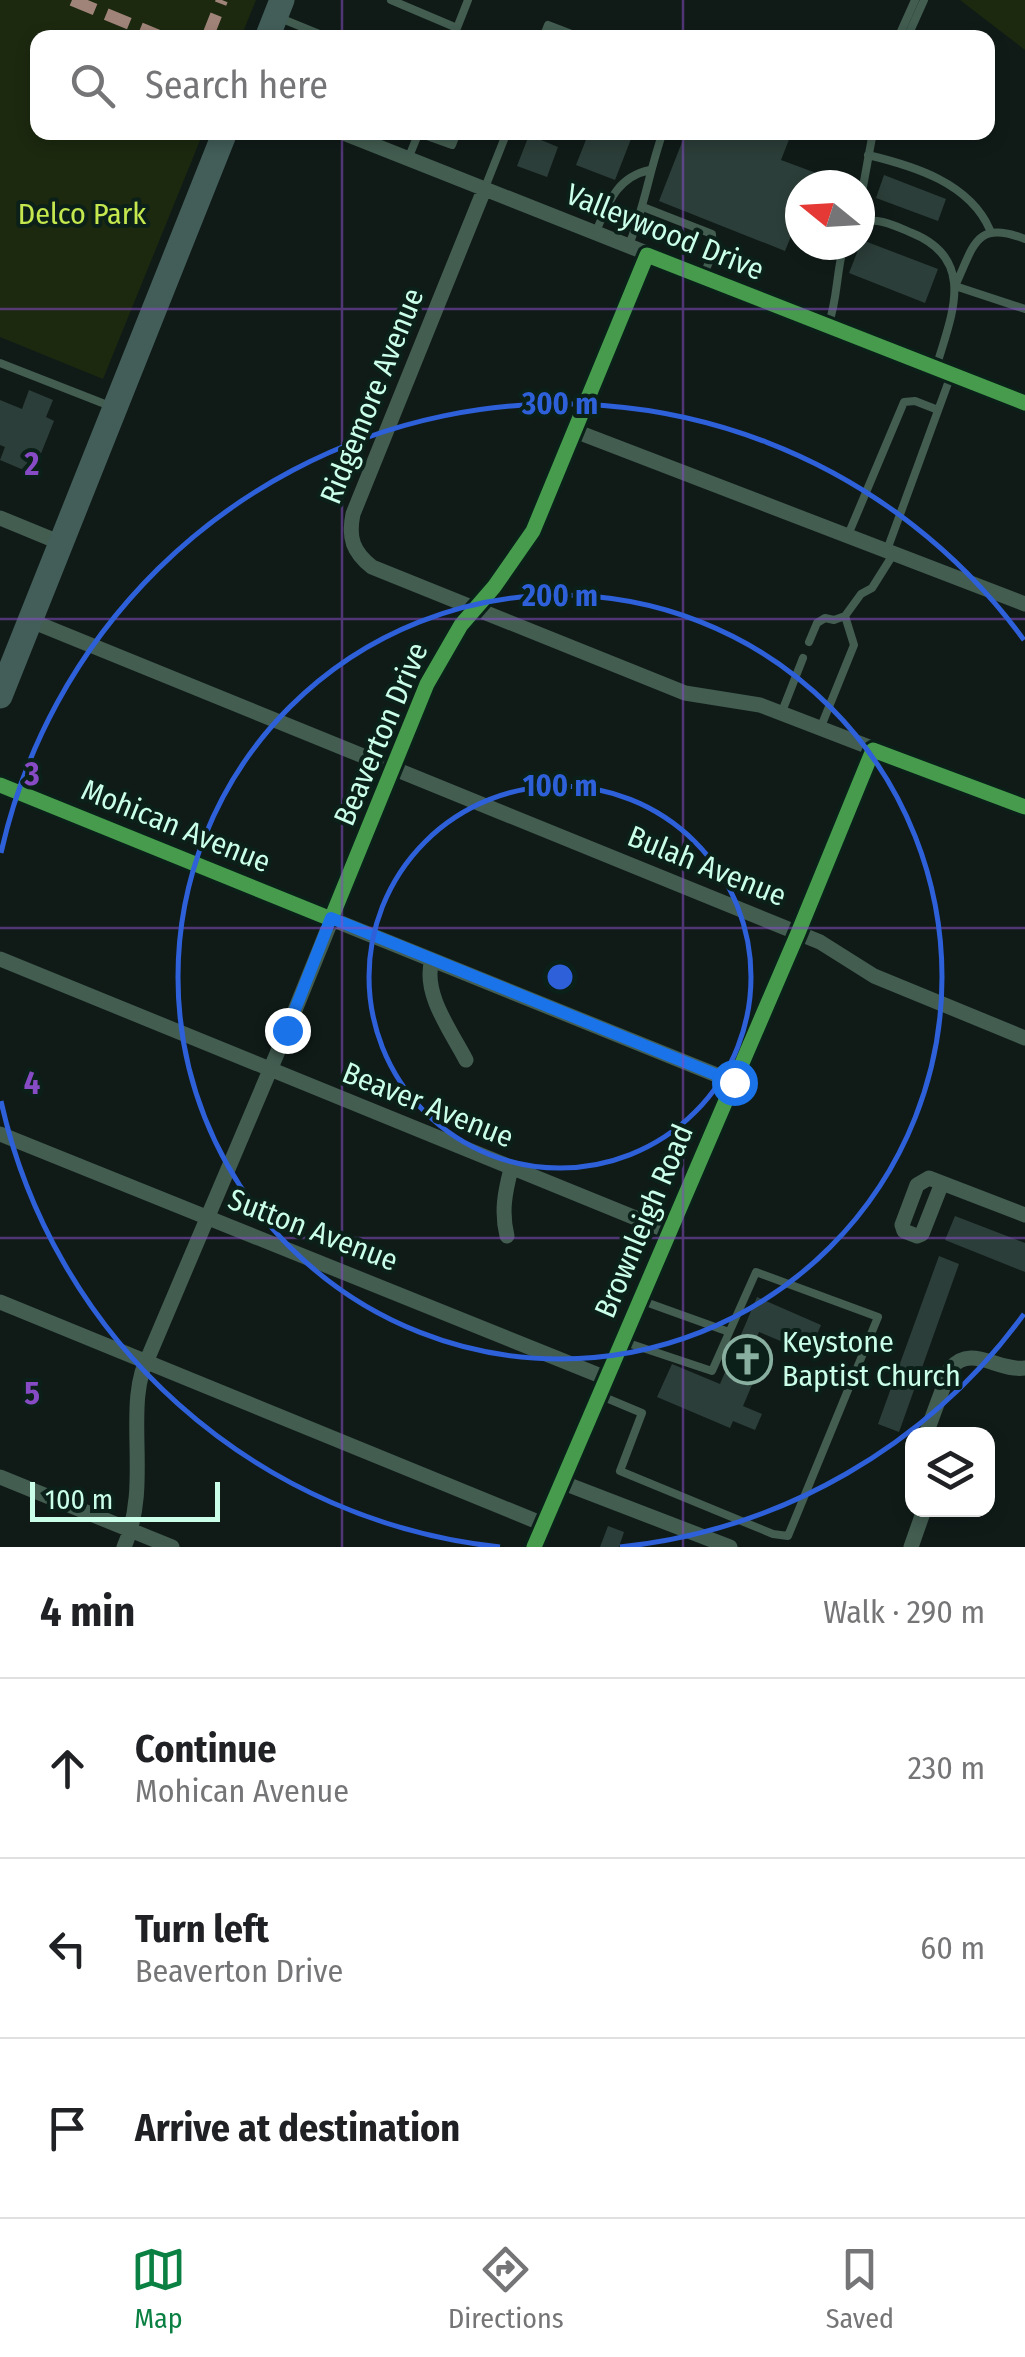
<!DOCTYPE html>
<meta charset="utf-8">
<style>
body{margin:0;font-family:"Fira Sans Condensed",sans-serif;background:#f6f6f6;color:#202124}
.controls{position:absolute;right:30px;bottom:30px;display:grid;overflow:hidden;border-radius:20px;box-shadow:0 5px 15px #0003}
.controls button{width:90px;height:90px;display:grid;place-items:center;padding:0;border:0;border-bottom:2px solid #e0e0e0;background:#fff;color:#202124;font:50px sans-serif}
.compass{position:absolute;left:785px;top:170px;width:90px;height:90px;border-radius:50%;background:#fff;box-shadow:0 5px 15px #0003;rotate:288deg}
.scale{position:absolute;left:30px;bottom:25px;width:190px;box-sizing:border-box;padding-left:10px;border:5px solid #caffea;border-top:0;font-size:28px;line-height:35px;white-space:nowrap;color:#caffea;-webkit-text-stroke:8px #0b2019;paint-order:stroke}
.stop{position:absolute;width:30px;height:30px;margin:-22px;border:8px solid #1a73e8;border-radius:50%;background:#fff}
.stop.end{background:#1a73e8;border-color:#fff;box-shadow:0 2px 10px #0008}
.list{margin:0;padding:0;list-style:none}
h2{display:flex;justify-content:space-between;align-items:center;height:130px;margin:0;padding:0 40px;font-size:42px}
h2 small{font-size:32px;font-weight:400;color:#757577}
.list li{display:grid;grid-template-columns:65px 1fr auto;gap:30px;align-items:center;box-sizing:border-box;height:180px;padding:0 40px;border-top:2px solid #e0e0e0}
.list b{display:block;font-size:38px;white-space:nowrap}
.list p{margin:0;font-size:32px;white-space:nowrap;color:#757577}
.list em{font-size:32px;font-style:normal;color:#757577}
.icon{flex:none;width:55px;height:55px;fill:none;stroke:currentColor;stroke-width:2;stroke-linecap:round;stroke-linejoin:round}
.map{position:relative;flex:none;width:1025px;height:1547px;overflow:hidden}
.search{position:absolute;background:#fff;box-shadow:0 5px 15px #0003;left:30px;right:30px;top:30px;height:110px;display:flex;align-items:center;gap:25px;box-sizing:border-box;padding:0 35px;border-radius:20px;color:#757577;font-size:38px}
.sheet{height:670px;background:#fff}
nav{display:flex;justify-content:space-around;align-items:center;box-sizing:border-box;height:140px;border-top:2px solid #e0e0e0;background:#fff;font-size:28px;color:#757577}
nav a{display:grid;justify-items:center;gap:5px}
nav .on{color:#0b8043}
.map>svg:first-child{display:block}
.green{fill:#1c290f}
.building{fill:#2c3e39}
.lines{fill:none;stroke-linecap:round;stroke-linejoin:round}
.lane{stroke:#435d51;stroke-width:8}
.street{stroke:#435d51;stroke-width:15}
.primary{stroke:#435e59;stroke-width:25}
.quiet{stroke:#a18479;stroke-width:12;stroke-dasharray:25 12;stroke-linecap:butt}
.cycleway-casing{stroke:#0b2019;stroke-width:21}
.cycleway{stroke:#469c4c;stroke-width:15}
.route{stroke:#1a73e8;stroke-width:12}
.grid{fill:none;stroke:#874cc5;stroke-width:2.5;stroke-opacity:0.55}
.ring{fill:none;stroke:#2e60da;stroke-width:5}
.labels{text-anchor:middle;stroke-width:8;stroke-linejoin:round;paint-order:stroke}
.park-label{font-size:30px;fill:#c4e84d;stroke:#0b2019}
.street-label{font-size:30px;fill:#caffea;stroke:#0b2019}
.poi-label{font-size:30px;fill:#caffea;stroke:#0b2019;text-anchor:start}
.grid-label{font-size:32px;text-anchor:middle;font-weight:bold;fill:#874cc5;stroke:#0b2019;stroke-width:8;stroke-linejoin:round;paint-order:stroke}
.centre{fill:#2e60da;stroke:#0b2019;stroke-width:5}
.ring-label{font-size:30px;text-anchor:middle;font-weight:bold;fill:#2e60da;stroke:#0b2019;stroke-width:8;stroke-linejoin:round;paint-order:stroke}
</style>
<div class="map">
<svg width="1025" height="1547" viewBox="0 0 1025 1547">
<rect width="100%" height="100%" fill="#101b18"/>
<path class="green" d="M0,0H256L241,37L38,38V132L203,133L103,379L0,337Z
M960,0H1025V50Z"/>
<path class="building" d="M589,132H616L631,139L615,180L576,165Z
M686,132H792L781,160L816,173L811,185H800V214L785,251L659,201Z
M529,135L558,147L547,177L517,166Z
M884,175L946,199L938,221L876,198Z
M862,240L938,269L925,303L849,273Z
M29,390L53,400L46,417L54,421L38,461L31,458L26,471L0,460L5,447L0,445V400L22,409Z
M955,1216L1025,1243V1272L945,1240Z
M939,1256L959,1264L899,1432L878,1424Z
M757,1297L821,1325L809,1353L759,1332L753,1346L766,1352L743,1406L762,1414L755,1430L733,1421L730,1428L657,1397L672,1364L720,1384Z
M608,1526L624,1532L619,1547H600Z"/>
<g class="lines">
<path class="lane" d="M391,0L457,28L468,0
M280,18L329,38
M493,38L494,37
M543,38L548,25L582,38
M898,38L915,0
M907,38L924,0
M416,132L452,145L457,132
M868,155C914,166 970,183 990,230
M408,159L419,132
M484,190L507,132
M860,203L873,132
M643,207L712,234L713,253L703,276
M860,222C881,218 893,225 912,233C978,260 951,316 936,368
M595,234C608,204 616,177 650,170
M1025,239C975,219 974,246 955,286L1025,309
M628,247C644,210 649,171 663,132
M828,326C838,299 836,272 844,245
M0,363L110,406
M848,535L904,402L915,401L938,410
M887,550L951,375
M809,642L817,623L825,618L834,620L845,616L861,594L872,588L894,553
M781,714L803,658
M820,729L854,645L845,616
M640,1300L729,1332
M599,1395L642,1413L620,1471L773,1534L788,1536L878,1317L756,1272L712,1371L622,1341"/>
<path class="street" d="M341,132L1025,403
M484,190L353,514C348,538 353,552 372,567L685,693L760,705L1025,807
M575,431L1025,604
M0,518L61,543
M29,620L820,942L874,976L1025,1038
M0,785L734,1082
M0,959L670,1232
M432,960C422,993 451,1031 466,1060
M0,1134L606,1378
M942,1183L922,1234L917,1236L904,1231L902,1225L917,1185L929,1178L1025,1215
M507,1236C501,1212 505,1192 511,1169
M0,1302L543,1524
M926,1434L950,1369C971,1343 998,1372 1025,1368
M0,1477L172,1547
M561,1482L730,1547
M124,1547C153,1483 121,1404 150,1353L287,1030L427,684L461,625L494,587L533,531L647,255
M534,1547L798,933L873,750
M911,1547L924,1510"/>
<path class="primary" d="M267,38L282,0
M0,696L225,132"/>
<path class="quiet" d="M72,0L164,38
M207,38L222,0"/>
<defs>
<path id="cycleway" d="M0,785L331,919L427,684L461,625L494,587L533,531L647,255L1025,403
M534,1547L798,933L873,750L1025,807"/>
</defs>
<use href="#cycleway" class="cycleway-casing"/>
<use href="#cycleway" class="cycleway"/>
</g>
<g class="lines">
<path class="route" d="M287,1030L331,918L734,1082"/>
</g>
<path class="grid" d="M342,0V38M683,0V38M342,132V1547M683,132V1547M0,309H1025M0,619H1025M0,928H1025M0,1238H1025"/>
<g class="ring">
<circle cx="560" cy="977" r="191"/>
<circle cx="560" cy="977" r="382"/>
<path d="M1024 1314A573 573 0 0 1 620 1547M500 1547A573 573 0 0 1 1 1101M1 853A573 573 0 0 1 1024 640"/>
</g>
<defs>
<symbol id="church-ring" viewBox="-11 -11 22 22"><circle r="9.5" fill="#0b2019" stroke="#89afa0" stroke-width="1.5"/><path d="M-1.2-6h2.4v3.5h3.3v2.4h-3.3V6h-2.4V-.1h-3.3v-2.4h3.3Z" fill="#89afa0"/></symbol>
</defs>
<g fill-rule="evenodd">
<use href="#church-ring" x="720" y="1332" width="55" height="55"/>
</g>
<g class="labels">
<g class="park-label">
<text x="82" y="224">Delco Park</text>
</g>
<g class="street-label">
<text transform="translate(665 232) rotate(22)" y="10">Valleywood Drive</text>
<text transform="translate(372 396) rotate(-68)" y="10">Ridgemore Avenue</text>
<text transform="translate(381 734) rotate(-67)" y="10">Beaverton Drive</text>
<text transform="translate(176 826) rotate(22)" y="10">Mohican Avenue</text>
<text transform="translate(707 866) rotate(22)" y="10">Bulah Avenue</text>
<text transform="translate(428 1105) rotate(22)" y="10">Beaver Avenue</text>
<text transform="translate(644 1221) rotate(-67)" y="10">Brownleigh Road</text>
<text transform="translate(313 1230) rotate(21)" y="10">Sutton Avenue</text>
</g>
<g class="poi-label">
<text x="782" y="1352">Keystone<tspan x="782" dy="34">Baptist Church</tspan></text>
</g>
</g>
<g class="grid-label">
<text x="32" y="475">2</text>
<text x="32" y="785">3</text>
<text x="32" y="1094">4</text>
<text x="32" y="1404">5</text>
</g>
<circle cx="560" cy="977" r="15" class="centre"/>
<g class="ring-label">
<text x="560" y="414">300 m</text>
<text x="560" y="606">200 m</text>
<text x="560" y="796">100 m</text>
</g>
</svg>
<div class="controls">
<button><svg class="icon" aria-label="layers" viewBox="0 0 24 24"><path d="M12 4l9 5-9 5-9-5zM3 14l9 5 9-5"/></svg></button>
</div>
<svg class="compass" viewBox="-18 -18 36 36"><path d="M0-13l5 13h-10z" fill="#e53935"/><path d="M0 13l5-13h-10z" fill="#757577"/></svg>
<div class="scale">100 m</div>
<div class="stop" style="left:734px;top:1082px"></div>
<div class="stop end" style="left:287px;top:1030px"></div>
<div class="search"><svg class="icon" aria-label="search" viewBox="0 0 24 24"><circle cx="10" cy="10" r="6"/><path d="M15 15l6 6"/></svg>Search here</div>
</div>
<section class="sheet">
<h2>4 min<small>Walk · 290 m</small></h2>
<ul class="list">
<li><svg class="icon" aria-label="ahead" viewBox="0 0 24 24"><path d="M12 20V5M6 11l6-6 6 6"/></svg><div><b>Continue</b><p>Mohican Avenue</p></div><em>230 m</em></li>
<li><svg class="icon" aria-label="left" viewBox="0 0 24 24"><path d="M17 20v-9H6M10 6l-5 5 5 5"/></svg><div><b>Turn left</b><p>Beaverton Drive</p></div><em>60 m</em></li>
<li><svg class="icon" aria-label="arrive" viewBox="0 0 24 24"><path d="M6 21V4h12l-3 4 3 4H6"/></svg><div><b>Arrive at destination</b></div></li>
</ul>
</section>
<nav>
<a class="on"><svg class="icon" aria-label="map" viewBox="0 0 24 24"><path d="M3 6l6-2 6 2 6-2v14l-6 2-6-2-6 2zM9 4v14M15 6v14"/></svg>Map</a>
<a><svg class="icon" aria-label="directions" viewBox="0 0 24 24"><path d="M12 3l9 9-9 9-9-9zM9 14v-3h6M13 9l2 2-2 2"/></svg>Directions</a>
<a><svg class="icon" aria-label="saved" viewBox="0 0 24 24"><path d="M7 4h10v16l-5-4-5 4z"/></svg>Saved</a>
</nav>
